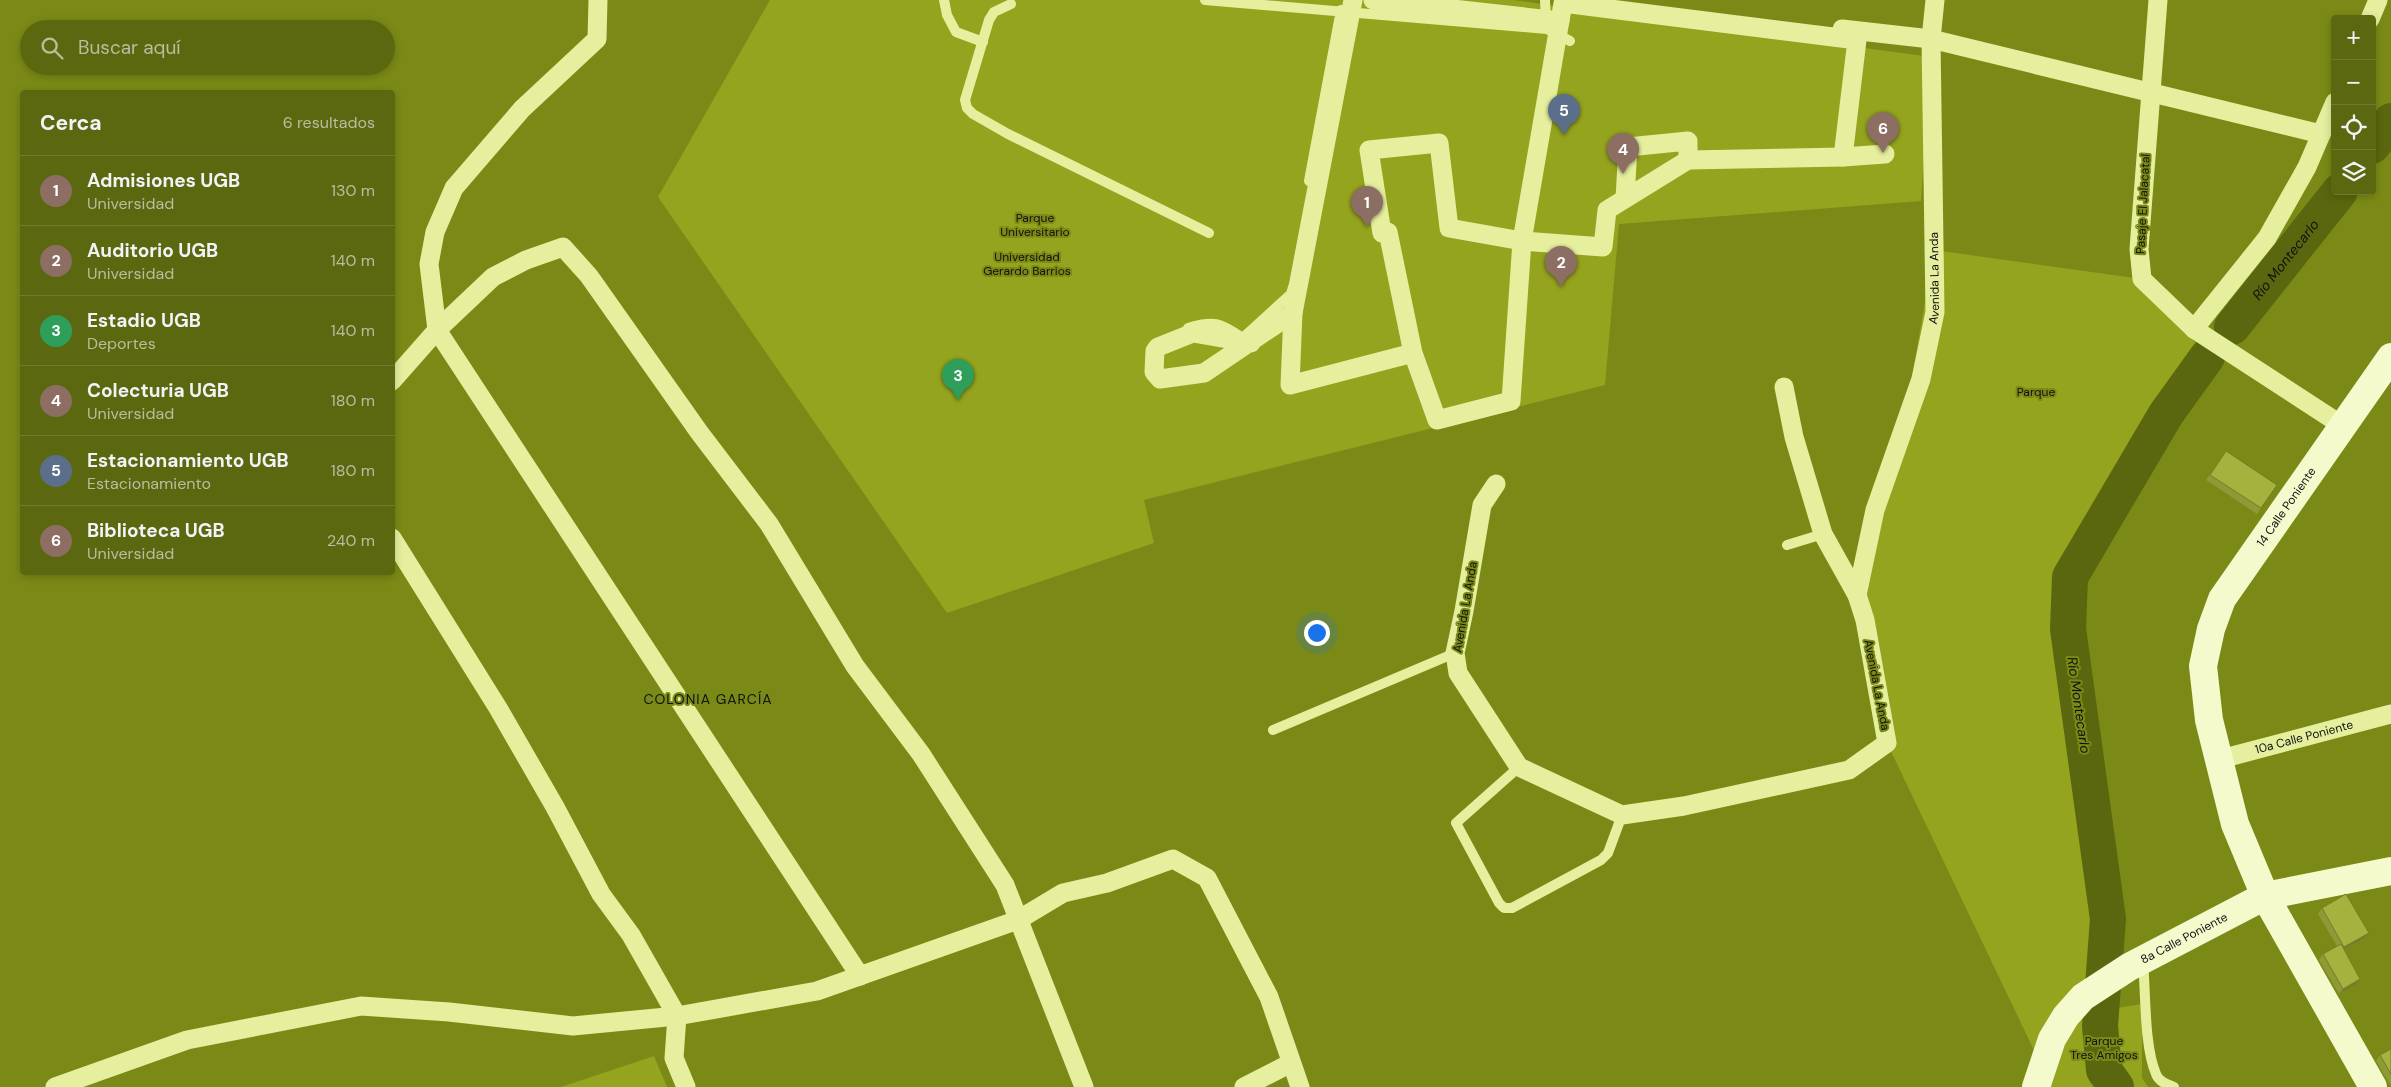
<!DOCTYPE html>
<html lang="es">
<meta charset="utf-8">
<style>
body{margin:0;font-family:"DM Sans",sans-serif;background:#626e19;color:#f1f3f6}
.controls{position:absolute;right:15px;top:15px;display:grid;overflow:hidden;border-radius:5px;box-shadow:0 2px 8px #0003}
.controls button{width:45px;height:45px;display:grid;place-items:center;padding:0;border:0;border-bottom:1px solid #717b30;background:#5c6810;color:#f1f3f6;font:25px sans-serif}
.you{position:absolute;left:1316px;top:632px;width:18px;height:18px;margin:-12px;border:4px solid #fff;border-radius:50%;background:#1a73e8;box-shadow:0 0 0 8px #1a73e833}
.badge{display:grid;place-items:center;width:32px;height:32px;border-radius:50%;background:#c2affa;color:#fff;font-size:16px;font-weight:700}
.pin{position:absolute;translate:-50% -41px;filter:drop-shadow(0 1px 2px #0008)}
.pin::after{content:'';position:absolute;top:26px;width:18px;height:15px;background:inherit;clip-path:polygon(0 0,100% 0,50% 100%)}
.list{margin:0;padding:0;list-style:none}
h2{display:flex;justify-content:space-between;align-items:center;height:65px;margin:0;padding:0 20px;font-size:21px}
h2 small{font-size:16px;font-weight:400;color:#b8be9f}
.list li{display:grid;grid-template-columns:32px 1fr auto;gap:15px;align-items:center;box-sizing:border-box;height:70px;padding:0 20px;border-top:1px solid #717b30}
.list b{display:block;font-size:19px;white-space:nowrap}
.list p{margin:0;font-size:16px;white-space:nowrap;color:#b8be9f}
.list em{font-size:16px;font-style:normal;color:#b8be9f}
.icon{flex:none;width:28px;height:28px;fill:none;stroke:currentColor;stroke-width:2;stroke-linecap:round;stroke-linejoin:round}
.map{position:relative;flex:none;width:2391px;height:1087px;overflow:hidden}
.search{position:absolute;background:#5c6810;box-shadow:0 2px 8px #0003;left:20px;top:20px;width:375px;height:55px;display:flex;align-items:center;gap:12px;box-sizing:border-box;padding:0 18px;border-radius:28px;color:#b8be9f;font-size:19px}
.panel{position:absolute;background:#5c6810;box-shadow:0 2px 8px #0003;left:20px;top:90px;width:375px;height:485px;border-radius:5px}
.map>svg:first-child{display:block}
.green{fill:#94a41e}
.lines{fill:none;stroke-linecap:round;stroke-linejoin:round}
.river{stroke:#5b670e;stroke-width:36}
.lane{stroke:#e6ef9e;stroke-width:10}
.street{stroke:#e6ef9e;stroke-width:19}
.secondary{stroke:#f4facc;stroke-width:28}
.wall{fill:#8e9a35}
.shaded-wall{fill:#747d2b}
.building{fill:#a5b33e;stroke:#747d2b}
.labels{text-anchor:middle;stroke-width:4;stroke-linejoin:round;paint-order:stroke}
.street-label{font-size:12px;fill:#111;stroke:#7b8a16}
.park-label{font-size:12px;fill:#111;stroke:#7b8a16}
.water-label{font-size:14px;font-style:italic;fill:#111;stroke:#7b8a16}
.neighbourhood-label{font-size:14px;letter-spacing:1px;fill:#111;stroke:#7b8a16}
</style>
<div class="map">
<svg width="2391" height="1087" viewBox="0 0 2391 1087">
<rect width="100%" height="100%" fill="#7b8a16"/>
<path class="green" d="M770,0H1513L1931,57L1921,201L1619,224L1605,385L1144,500L1154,543L947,613L658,197Z
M1934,250L2142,279L2207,357L2128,478L2070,577L2086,747L2108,919L2083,997L2074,1015L2142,1004V1078L2148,1087H2040L2042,1067L1887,743L1861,570L1900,446Z
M654,1056L667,1087H561Z"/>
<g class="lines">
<g class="river">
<path d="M2372,146L2391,121"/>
<path id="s1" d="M2232,327L2340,191"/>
<path d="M2116,1087L2104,1070L2100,1026L2108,919L2068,629L2070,577L2166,414L2207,357"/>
</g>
<path class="lane" d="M944,0L947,15L956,32L983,42
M1205,0L1547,29L1570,41
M1545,0L1546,21
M1011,4L994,12L989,20L965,100L967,108L973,114L1008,134L1209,233
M1309,181L1341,10
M1188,328C1214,320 1220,323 1241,337
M1246,335L1291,294L1293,287
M1787,545L1823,534
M1273,730L1455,653
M1519,767L1456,823L1499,903L1504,908H1512L1601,860L1608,853L1622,815
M2143,963C2146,994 2144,1046 2156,1074C2159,1082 2167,1084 2174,1087"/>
<g class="street">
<path d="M598,0L597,39L522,109L454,188L435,232L429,264L437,330L860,976"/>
<path d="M1373,0L1560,21"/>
<path d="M2158,0L2139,249L2142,279L2194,329L2343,426"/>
<path d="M2370,19L2378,0"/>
<path d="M1842,29L1931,39L2321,134"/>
<path d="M1843,157L1885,154"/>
<path d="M1625,198L1628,147L1688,141V160"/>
<path d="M1293,313L1353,0"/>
<path d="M2194,329L2267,238L2307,167L2335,102"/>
<path d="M1251,343L1193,333L1158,347L1155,351L1154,372L1160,379L1204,373L1293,313L1290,385L1413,353L1437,420L1511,401L1522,241L1563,3L1857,40L1843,157L1688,160L1607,210L1603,247L1522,241L1449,228L1439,143L1369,150L1382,233L1388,232L1413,353"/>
<path d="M392,381L437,330L493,277L526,260L563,247L589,276L699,432L769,524L855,666L921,754L1005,885L1084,1087"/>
<path d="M1784,387L1794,437L1823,534L1857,595"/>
<path id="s2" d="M1496,484L1482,505L1464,611L1455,653L1458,673L1519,767L1622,815L1684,806L1849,770L1887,743L1865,620L1857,595L1875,510L1921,379L1935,312L1931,39L1935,0"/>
<path d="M392,538L498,708L555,807L601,894L631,935L677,1016L674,1058L686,1087"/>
<path id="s3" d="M2217,760L2391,714"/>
<path d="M55,1087L187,1040L361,1006L449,1012L573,1026L677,1016L817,991L1018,920L1063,893L1107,883L1173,859L1207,878L1269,997L1300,1087"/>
<path d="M1244,1087L1291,1063"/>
</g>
<g class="secondary">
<path id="s4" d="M2036,1087L2052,1039L2066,1016L2083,997L2129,967L2265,896L2391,871"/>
<path id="s5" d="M2373,1087L2265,896L2235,824L2209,720L2203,666L2211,629L2222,599L2391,357"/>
</g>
</g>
<path class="wall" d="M2226,451L2277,485L2257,514L2206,480Z
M2322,908L2369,933L2365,938L2344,950L2360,979L2356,985L2339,994L2319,960L2323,954L2337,946L2318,914Z
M2391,1049V1085H2390L2376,1061L2380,1055Z"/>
<path class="shaded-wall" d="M2369,933L2365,938L2340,952L2344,947Z
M2360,979L2356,985L2339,994L2343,989Z"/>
<path class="building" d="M2226,451L2277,485L2261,508L2210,475Z
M2346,894L2369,933L2344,947L2322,908Z
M2341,944L2360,979L2343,989L2323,954Z
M2391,1049V1074L2380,1055Z"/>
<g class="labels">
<g class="street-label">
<text transform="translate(2143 204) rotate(-87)" y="4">Pasaje El Jalacatal</text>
<text dy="4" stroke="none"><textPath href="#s2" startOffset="1179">Avenida La Anda</textPath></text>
<text dy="4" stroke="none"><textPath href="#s5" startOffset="641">14 Calle Poniente</textPath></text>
<text transform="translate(1465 607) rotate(-80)" y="4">Avenida La Anda</text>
<text transform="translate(1877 685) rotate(79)" y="4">Avenida La Anda</text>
<text dy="4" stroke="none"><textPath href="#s3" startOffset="90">10a Calle Poniente</textPath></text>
<text dy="4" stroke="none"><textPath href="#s4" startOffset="220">8a Calle Poniente</textPath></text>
</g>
<g class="park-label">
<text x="1035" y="222">Parque<tspan x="1035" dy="14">Universitario</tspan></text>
<text x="1027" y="261">Universidad<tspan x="1027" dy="14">Gerardo Barrios</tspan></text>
<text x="2036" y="396">Parque</text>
<text x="2104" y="1045">Parque<tspan x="2104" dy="14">Tres Amigos</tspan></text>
</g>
<g class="water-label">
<text dy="5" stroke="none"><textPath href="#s1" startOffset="86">Río Montecarlo</textPath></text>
<text transform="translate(2079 705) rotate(82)" y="5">Río Montecarlo</text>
</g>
<g class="neighbourhood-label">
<text x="708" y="704">COLONIA GARCÍA</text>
</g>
</g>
</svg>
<div class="controls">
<button>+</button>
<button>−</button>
<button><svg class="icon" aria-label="locate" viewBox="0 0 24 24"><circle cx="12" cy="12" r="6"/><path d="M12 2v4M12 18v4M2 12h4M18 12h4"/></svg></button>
<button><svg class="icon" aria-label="layers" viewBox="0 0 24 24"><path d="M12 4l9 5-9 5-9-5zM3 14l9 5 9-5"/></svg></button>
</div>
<div class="you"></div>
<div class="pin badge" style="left:1367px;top:227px;background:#8d6e63">1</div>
<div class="pin badge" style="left:1561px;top:287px;background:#8d6e63">2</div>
<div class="pin badge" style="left:958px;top:400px;background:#2e9e5b">3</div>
<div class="pin badge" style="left:1623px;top:174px;background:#8d6e63">4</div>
<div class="pin badge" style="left:1564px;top:135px;background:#5c6f8a">5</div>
<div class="pin badge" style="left:1883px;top:153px;background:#8d6e63">6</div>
<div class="search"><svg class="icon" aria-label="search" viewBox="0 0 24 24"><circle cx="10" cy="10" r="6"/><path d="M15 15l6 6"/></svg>Buscar aquí</div>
<section class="panel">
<h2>Cerca<small>6 resultados</small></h2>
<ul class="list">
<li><span class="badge" style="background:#8d6e63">1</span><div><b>Admisiones UGB</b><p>Universidad</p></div><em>130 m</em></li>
<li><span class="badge" style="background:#8d6e63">2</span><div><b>Auditorio UGB</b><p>Universidad</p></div><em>140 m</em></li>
<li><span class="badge" style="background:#2e9e5b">3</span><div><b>Estadio UGB</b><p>Deportes</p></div><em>140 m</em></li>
<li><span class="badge" style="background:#8d6e63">4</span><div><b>Colecturia UGB</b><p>Universidad</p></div><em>180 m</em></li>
<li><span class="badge" style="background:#5c6f8a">5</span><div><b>Estacionamiento UGB</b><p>Estacionamiento</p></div><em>180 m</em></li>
<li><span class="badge" style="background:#8d6e63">6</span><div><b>Biblioteca UGB</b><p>Universidad</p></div><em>240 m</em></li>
</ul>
</section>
</div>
